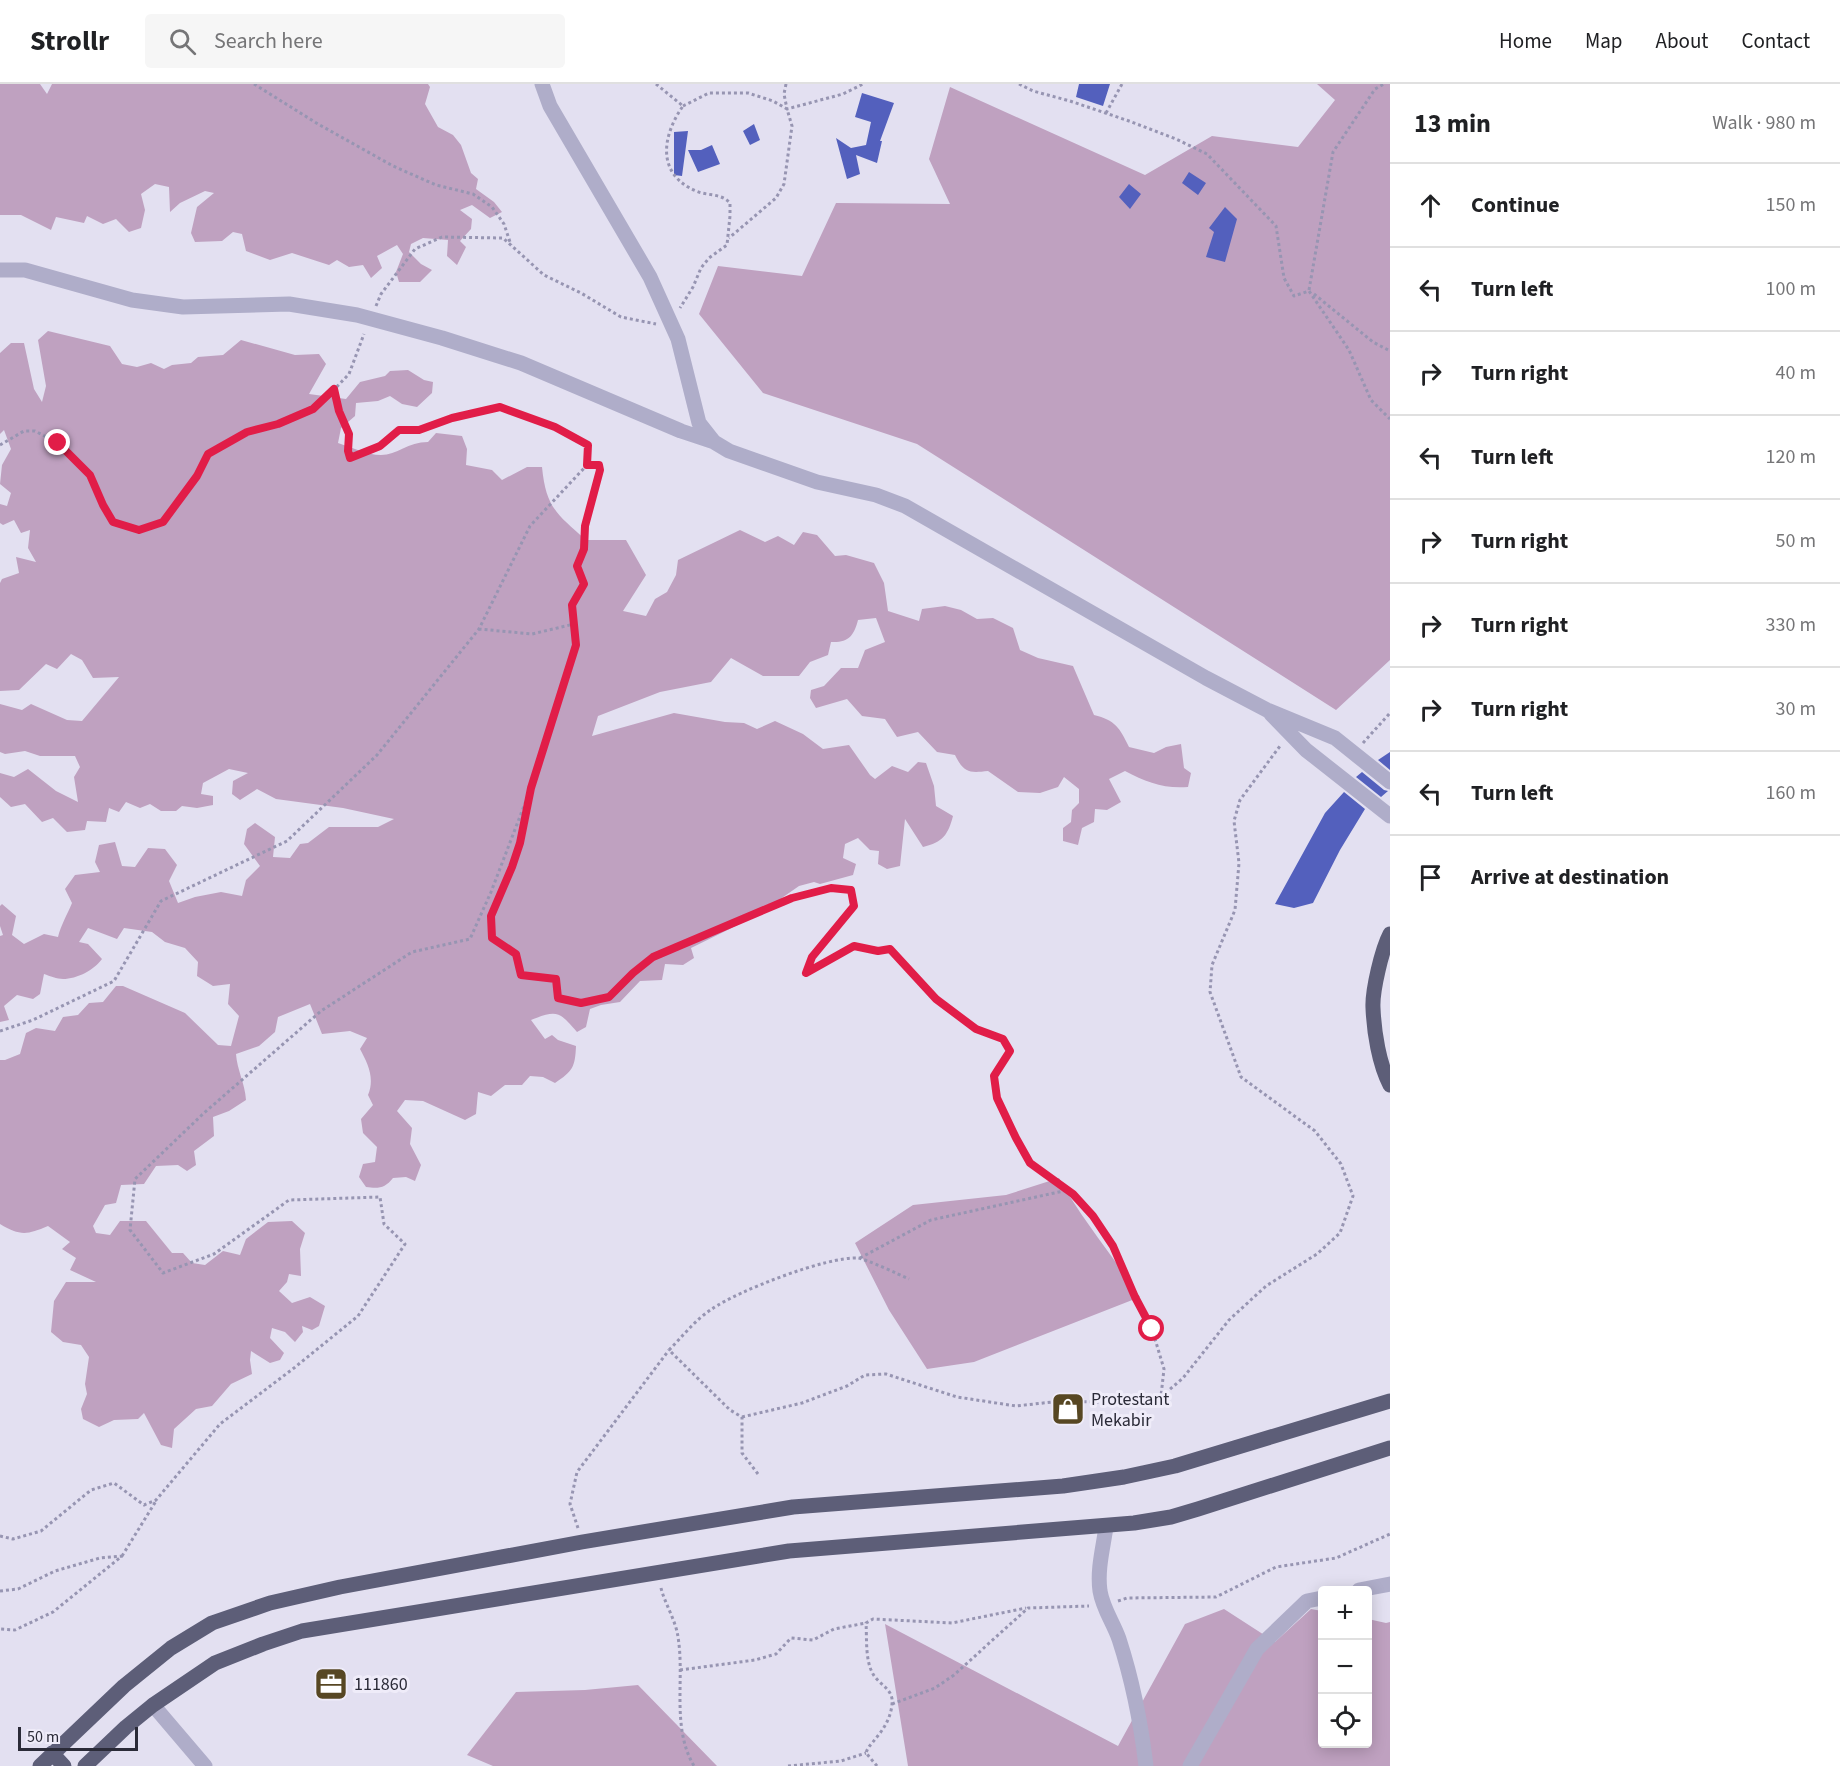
<!DOCTYPE html>
<meta charset="utf-8">
<style>
body{margin:0;font-family:"Source Sans 3",sans-serif;background:#f6f6f6;color:#202124}
.controls{position:absolute;right:18px;bottom:18px;display:grid;overflow:hidden;border-radius:6px;box-shadow:0 3px 15px #0003}
.controls button{width:54px;height:54px;display:grid;place-items:center;padding:0;border:0;border-bottom:2px solid #e0e0e0;background:#fff;color:#202124;font:30px sans-serif}
.scale{position:absolute;left:18px;bottom:15px;width:120px;box-sizing:border-box;padding-left:6px;border:3px solid #2b2b38;border-top:0;font-size:16px;line-height:21px;white-space:nowrap;color:#2b2b38;-webkit-text-stroke:4px #efecf9;paint-order:stroke}
.stop{position:absolute;width:18px;height:18px;margin:-14px;border:4px solid #e11d48;border-radius:50%;background:#fff}
.stop.end{background:#e11d48;border-color:#fff;box-shadow:0 2px 6px #0008}
.list{margin:0;padding:0;list-style:none}
h2{display:flex;justify-content:space-between;align-items:center;height:78px;margin:0;padding:0 24px;font-size:26px}
h2 small{font-size:20px;font-weight:400;color:#757577}
.list li{display:grid;grid-template-columns:39px 1fr auto;gap:18px;align-items:center;box-sizing:border-box;height:84px;padding:0 24px;border-top:2px solid #e0e0e0}
.list b{display:block;font-size:22px;white-space:nowrap}
.list em{font-size:20px;font-style:normal;color:#757577}
.icon{flex:none;width:33px;height:33px;fill:none;stroke:currentColor;stroke-width:2;stroke-linecap:round;stroke-linejoin:round}
.map{position:relative;flex:none;width:1390px;height:1682px;overflow:hidden}
header{display:flex;align-items:center;gap:36px;box-sizing:border-box;height:84px;padding:0 30px;background:#fff;border-bottom:2px solid #e0e0e0}
header strong{font-size:28px}
nav{display:flex;gap:33px;margin-inline-start:auto;font-size:21px}
.search{width:420px;height:54px;background:#f6f6f6;display:flex;align-items:center;gap:15px;box-sizing:border-box;padding:0 21px;border-radius:6px;color:#757577;font-size:22px}
main{display:flex}
aside{flex:1;background:#fff}
.map>svg:first-child{display:block}
.green{fill:#bfa1c0}
.building{fill:#5360bd}
.lines{fill:none;stroke-linecap:round;stroke-linejoin:round}
.path{stroke:#9795b2;stroke-width:3;stroke-dasharray:3 3;stroke-linecap:butt}
.minor{stroke:#afadc9;stroke-width:15}
.major{stroke:#5d5e78;stroke-width:15}
.route{stroke:#e11d48;stroke-width:8}
.labels{text-anchor:middle;stroke-width:6;stroke-linejoin:round;paint-order:stroke}
.poi-label{font-size:18px;fill:#2b2b38;stroke:#efecf9;text-anchor:start}
</style>
<header>
<strong>Strollr</strong>
<div class="search"><svg class="icon" aria-label="search" viewBox="0 0 24 24"><circle cx="10" cy="10" r="6"/><path d="M15 15l6 6"/></svg>Search here</div>
<nav><a>Home</a><a>Map</a><a>About</a><a>Contact</a></nav>
</header>
<main>
<div class="map">
<svg width="1390" height="1682" viewBox="0 0 1390 1682">
<rect width="100%" height="100%" fill="#e3e0f1"/>
<path class="green" d="M0,0H40L47,10L52,0H428L430,3L425,20L438,43L453,51L461,61L471,89L478,95L476,105L494,118L502,128L490,134L472,121L460,126L472,135L471,145L460,157L466,163L457,181L447,172L448,156L423,154L411,160L409,168L421,180L432,186L420,198H399L396,188L403,170L397,161L377,172L382,184L371,194L363,181L349,183L337,176L329,181L292,169L270,176L246,167L242,150L233,148L222,157L195,158L191,149L197,123L214,109L205,107L180,119L170,128L169,103L155,100L141,110L145,126L141,144L129,148L116,135L103,140L87,132L84,139L56,133L51,146L21,131H0Z
M1317,0H1390V576L1336,626L917,360L763,309L699,230L718,182L802,192L836,119L950,120L929,75L950,3L1145,91L1212,52L1298,63L1335,16Z
M48,247L110,262L122,280L137,283L151,279L164,285L172,281L191,279L198,273L223,271L241,256L295,271L319,270L326,280L309,310L346,315L360,298L385,292L390,287L408,286L424,296L433,298L432,309L417,323L402,320L390,312L378,317L356,319L355,332L341,344L338,359C351,363 367,371 381,371C397,371 408,358 428,358L436,349L462,352L467,365L466,381L492,386L502,396L527,383H542C546,424 557,430 586,456H626L646,491L623,527L646,532L655,515L667,508L676,491L678,476L740,446L765,458L778,452L794,461L803,448L817,451L835,472L846,471L874,479L884,499L888,527L919,537L922,525L945,522L961,526L977,535L993,534L1013,544L1020,566L1038,574L1073,582L1094,631C1115,636 1120,644 1129,663L1154,669L1166,663L1181,660L1184,684L1191,689L1188,703C1164,705 1146,698 1125,687L1109,695L1121,718L1107,726L1095,725L1094,738L1082,744L1078,761L1063,757V744L1071,738L1072,726L1079,719V705L1064,693L1058,703L1040,709L1018,708L988,687C969,689 964,689 955,671L937,668L918,648L897,653L885,635L862,632L847,615L816,624L810,614L811,606L824,602L841,584H858L865,566L885,558L876,534L858,536C854,552 848,559 831,558L828,571L810,578L799,592H763L731,574L711,598L660,608L598,632L592,652L674,629L725,638L744,639L757,645L775,637L803,650L823,665L849,661L870,691L875,695L892,682L908,688L918,678L926,679L934,702L936,722L953,732C948,751 943,758 923,763L905,735L900,782L887,785L878,780L879,767L870,766L858,754L845,760L843,774L856,780L853,791L820,800L814,798L799,802L756,832L691,864L694,874L683,881L665,880L662,896L640,897L620,918L601,921L590,925L586,943L577,948C559,927 557,926 531,936L545,955L552,951L558,956L576,962C575,983 573,987 555,999L543,993L530,992L522,1001H505L491,1012L478,1008L476,1030L465,1036L423,1017L405,1016L397,1027L412,1044L410,1060L421,1081L415,1097L406,1093L393,1094C385,1104 379,1105 366,1103L359,1093L363,1080L375,1078L377,1063L363,1049L361,1035L373,1021L368,1011C375,994 368,980 360,965L367,954L350,947L322,950L310,920L278,933L275,948L259,962L236,970C237,986 245,999 246,1016L229,1027L213,1033L214,1052L194,1067L196,1081L187,1087L178,1081L156,1082L144,1100L121,1101L116,1119L105,1121L93,1142L96,1149L110,1151L120,1137H146L172,1169H183L192,1179L205,1181L223,1167L240,1171L246,1155L268,1138L292,1137L305,1149L300,1165L301,1192L289,1190L287,1198L279,1207L292,1219L310,1213L325,1222L319,1242L312,1246L302,1242L303,1248L295,1258L285,1248L272,1244L270,1254L284,1269L280,1276L270,1279L251,1267L250,1276L252,1290L231,1300L212,1322L196,1325L174,1345L172,1364L161,1361L144,1329L138,1335L114,1336L99,1343L83,1335L81,1325L87,1310L85,1300L89,1273L81,1261L63,1258L51,1248L54,1217L66,1198H96L70,1186L76,1174L62,1165L70,1158L48,1142C27,1151 20,1152 0,1140V976H5L20,970L26,949L36,944L55,947L63,933L78,931L89,919L103,918L116,902H123L185,929L218,961L231,962L239,932L228,920L230,900L213,902L197,892L198,878L185,864L165,858L152,848L124,844L117,855L88,844L79,858L88,860L102,875C94,886 77,895 63,895C57,895 50,892 44,890L40,910L33,915L17,911L4,922L9,936L0,938V852L3,851L0,842V822L2,820L16,832L12,851L24,860L44,850L58,853C61,841 67,831 72,819L65,805L75,791L100,788L95,778L99,761L115,758L122,782L135,783L148,764L165,765L177,781L169,797L178,819L195,813L221,808L242,812L246,796L260,782L244,760L247,745L255,739L275,753L273,773L290,774L300,760L308,759L329,743H378L394,735L343,724L276,715L257,705L240,716L232,710L233,697L248,689L229,685L203,699L201,710L213,712V721L197,724L182,722L176,727H161L150,720L140,724L126,718L119,728L109,724L106,738L87,737L85,746L67,748L53,734L42,738L25,720L11,723L0,713V689L14,693L28,685L56,707L78,718L74,693L80,683L75,672H40L25,667L5,670L0,668V620L22,626L31,620L67,636L82,637L119,593L93,594L82,576L71,570L57,585L46,580L19,606L0,607V499L2,495L19,489L16,473L36,478L28,464L30,446L21,449L14,436L3,441L0,439V420L7,422L11,409L0,400L2,381L11,365L4,346L0,350V269L11,259H24L34,305L42,318L46,302L38,256Z
M1059,1094C1082,1136 1114,1173 1140,1213L974,1278L927,1285L889,1226L855,1159L913,1121L1006,1111Z
M1224,1525L1275,1558L1311,1525L1322,1527V1660H1368V1535L1386,1539L1390,1538V1682H908L885,1540L1118,1662L1185,1540Z
M638,1601L717,1682H493L467,1671L516,1608L585,1606Z"/>
<path class="building" d="M1079,0H1110L1103,22L1076,13Z
M862,9L894,19L880,57H882L877,79L856,71L860,90L847,95L836,54L851,64L866,61L871,38L855,33Z
M754,40L760,56L750,61L743,47Z
M688,47L682,92L674,91V48Z
M712,61L720,80L698,88L688,66H701Z
M1189,88L1206,99L1198,111L1182,99Z
M1129,100L1141,110L1130,125L1119,113Z
M1225,123L1237,135L1225,178L1206,173L1214,148L1209,144Z
M1390,668V686L1378,676Z
M1362,688L1384,706L1388,707L1381,713L1356,693Z
M1344,708L1365,725L1340,766L1313,819L1294,824L1275,820L1325,729Z"/>
<g class="lines">
<path class="path" d="M254,0L318,40L393,82L436,101L473,110L492,123L504,140L511,161
M656,0L683,22C662,52 656,90 696,107C707,112 721,109 730,119V132L727,161L709,174L701,184L693,203L680,224
M786,0L784,10L787,25L843,10L863,0
M1019,0L1033,7L1070,17L1129,37L1176,55L1207,70L1276,142L1284,194L1294,212L1309,207L1349,266L1371,316L1390,335
M683,22L709,9H748L773,17L787,25L792,42L784,100L776,114L729,154
M1106,29L1122,0
M1309,206L1333,68L1375,5L1384,0
M1314,210L1373,258L1390,267
M376,222L381,210L415,165L442,153L503,154L544,191L581,209L621,233L656,240
M0,361L24,347H35L58,359L90,391L103,421L113,438L139,446L163,438L197,392L208,370L247,348L278,340L313,325L327,313L349,290L364,250
M574,540L572,521L584,499L577,482L584,465L585,442L600,386L599,381H587
M1363,659L1390,629
M529,714L520,759L512,782L491,832L492,854L516,870L521,892L557,895L558,914L581,919L609,913L633,889L653,873L792,814L831,804L851,806L854,822L812,873L806,889
M808,888L854,862L878,867L890,865C915,894 941,919 972,942C988,955 997,946 1010,967L994,992L997,1014L1030,1079L1073,1110L1093,1132L1113,1162L1135,1213L1152,1245L1164,1285L1161,1312
M0,947L33,936L114,897L161,817L287,757L377,671L479,545L530,442L587,381L588,361L555,343L500,323L452,335L419,346H399L380,362L350,374L348,367L349,350L339,327L334,305
M860,1174L931,1136L1068,1106
M742,1333L802,1319L847,1302L865,1291L886,1290L957,1313L1016,1322L1061,1317L1130,1319L1161,1313L1183,1294L1229,1236L1266,1202L1317,1170L1340,1149L1353,1112L1341,1080L1315,1047L1241,993L1210,908L1212,881L1235,826L1239,779L1234,737L1240,716L1280,662
M758,1390L742,1369V1333L730,1326L669,1266C682,1253 696,1235 712,1225C737,1207 828,1172 858,1174C866,1175 900,1191 909,1195
M578,1444L570,1420L577,1388L669,1266
M0,1452L13,1455L41,1447L91,1406L114,1399L144,1421L156,1416L220,1340L294,1284L358,1232L405,1160L384,1140L380,1113L289,1116L214,1170L163,1189L130,1146L135,1095L204,1029L321,927L412,868L470,855L491,808L537,688L576,561L574,540L532,550L479,545
M122,1472L156,1417
M661,1504C665,1520 676,1537 678,1553C685,1595 671,1643 694,1682
M0,1507L18,1505L55,1487L100,1474L122,1472L53,1528L15,1546L0,1545
M1118,1517L1127,1514L1216,1513L1276,1483L1336,1474L1390,1450
M680,1586L755,1576L776,1570L791,1554L813,1556L834,1545L866,1539
M892,1620L935,1604L954,1591L1028,1524L1089,1522
M788,1682L841,1677L866,1669
M877,1682L866,1669C868,1662 872,1660 876,1654C884,1645 891,1633 892,1620C894,1605 879,1601 873,1590C865,1576 867,1555 866,1539L873,1535L952,1539L1026,1524"/>
<path class="minor" d="M542,0L550,22L650,193L678,255L699,339L714,358L729,367L817,398L876,411L905,422L1206,594L1267,626L1335,654L1390,698
M0,186H25L132,216L183,223L289,220L357,231L442,254L521,279L681,347L714,358
M1271,630L1306,666L1390,732
M1106,1443C1103,1464 1097,1486 1100,1507C1103,1525 1113,1538 1119,1555C1132,1595 1141,1640 1146,1682
M1359,1506L1390,1500
M153,1621L205,1682
M1190,1682L1257,1565L1307,1517L1322,1514"/>
<path class="major" d="M1390,850C1382,865 1372,907 1373,924C1374,948 1379,980 1390,1001
M52,1669L64,1682
M40,1682L124,1602L171,1564L212,1539L270,1519L340,1503L582,1458L793,1423L1063,1402L1124,1393L1175,1382L1390,1317
M85,1682L126,1643L153,1621L215,1579L263,1560L302,1547L789,1467L1134,1439L1171,1433L1198,1425L1390,1364"/>
</g>
<g class="lines">
<path class="route" d="M58,359L90,391L103,421L113,438L139,446L163,438L197,392L208,370L247,348L278,340L313,325L334,305L339,327L349,350L348,367L350,374L380,362L399,346H419L452,334L500,323L555,343L588,361L587,381H599L600,386L585,442L584,465L577,482L584,500L572,521L576,561L531,704L520,759L512,783L491,832L492,854L516,870L521,891L556,895L558,914L581,919L609,913L633,889L653,873L792,814L831,804L851,806L854,822L812,873L806,889L854,862L878,867L890,865L936,915L976,945L1003,955L1010,967L994,992L997,1014L1016,1054L1030,1079L1073,1110L1093,1132L1113,1162L1135,1213L1152,1245"/>
</g>
<defs>
<symbol id="shop-square" viewBox="-11 -11 22 22"><rect x="-9" y="-9" width="18" height="18" rx="4" fill="#574723" stroke="#efecf9"/><path d="M-5-2.5h2.3a2.7 3.5 0 0 1 5.4 0H5L5.5 6h-11ZM-1.5-2.5h3a1.5 2.3 0 0 0-3 0Z" fill="#fff"/></symbol>
<symbol id="office-square" viewBox="-11 -11 22 22"><rect x="-9" y="-9" width="18" height="18" rx="4" fill="#574723" stroke="#efecf9"/><path d="M-6-3h4V-5.5h4V-3h4V5H-6ZM-1-4.5V-3h2v-1.5ZM-6 0V1H6V0Z" fill="#fff"/></symbol>
</defs>
<g fill-rule="evenodd">
<use href="#shop-square" x="1049" y="1306" width="38" height="38"/>
<use href="#office-square" x="312" y="1581" width="38" height="38"/>
</g>
<g class="labels">
<g class="poi-label">
<text x="1091" y="1321">Protestant<tspan x="1091" dy="21">Mekabir</tspan></text>
<text x="354" y="1606">111860</text>
</g>
</g>
</svg>
<div class="controls">
<button>+</button>
<button>−</button>
<button><svg class="icon" aria-label="locate" viewBox="0 0 24 24"><circle cx="12" cy="12" r="6"/><path d="M12 2v4M12 18v4M2 12h4M18 12h4"/></svg></button>
</div>
<div class="scale">50 m</div>
<div class="stop" style="left:1152px;top:1245px"></div>
<div class="stop end" style="left:58px;top:359px"></div>
</div>
<aside>
<h2>13 min<small>Walk · 980 m</small></h2>
<ul class="list">
<li><svg class="icon" aria-label="ahead" viewBox="0 0 24 24"><path d="M12 20V5M6 11l6-6 6 6"/></svg><div><b>Continue</b></div><em>150 m</em></li>
<li><svg class="icon" aria-label="left" viewBox="0 0 24 24"><path d="M17 20v-9H6M10 6l-5 5 5 5"/></svg><div><b>Turn left</b></div><em>100 m</em></li>
<li><svg class="icon" aria-label="right" viewBox="0 0 24 24"><path d="M7 20v-9h11M14 6l5 5-5 5"/></svg><div><b>Turn right</b></div><em>40 m</em></li>
<li><svg class="icon" aria-label="left" viewBox="0 0 24 24"><path d="M17 20v-9H6M10 6l-5 5 5 5"/></svg><div><b>Turn left</b></div><em>120 m</em></li>
<li><svg class="icon" aria-label="right" viewBox="0 0 24 24"><path d="M7 20v-9h11M14 6l5 5-5 5"/></svg><div><b>Turn right</b></div><em>50 m</em></li>
<li><svg class="icon" aria-label="right" viewBox="0 0 24 24"><path d="M7 20v-9h11M14 6l5 5-5 5"/></svg><div><b>Turn right</b></div><em>330 m</em></li>
<li><svg class="icon" aria-label="right" viewBox="0 0 24 24"><path d="M7 20v-9h11M14 6l5 5-5 5"/></svg><div><b>Turn right</b></div><em>30 m</em></li>
<li><svg class="icon" aria-label="left" viewBox="0 0 24 24"><path d="M17 20v-9H6M10 6l-5 5 5 5"/></svg><div><b>Turn left</b></div><em>160 m</em></li>
<li><svg class="icon" aria-label="arrive" viewBox="0 0 24 24"><path d="M6 21V4h12l-3 4 3 4H6"/></svg><div><b>Arrive at destination</b></div></li>
</ul>
</aside>
</main>
